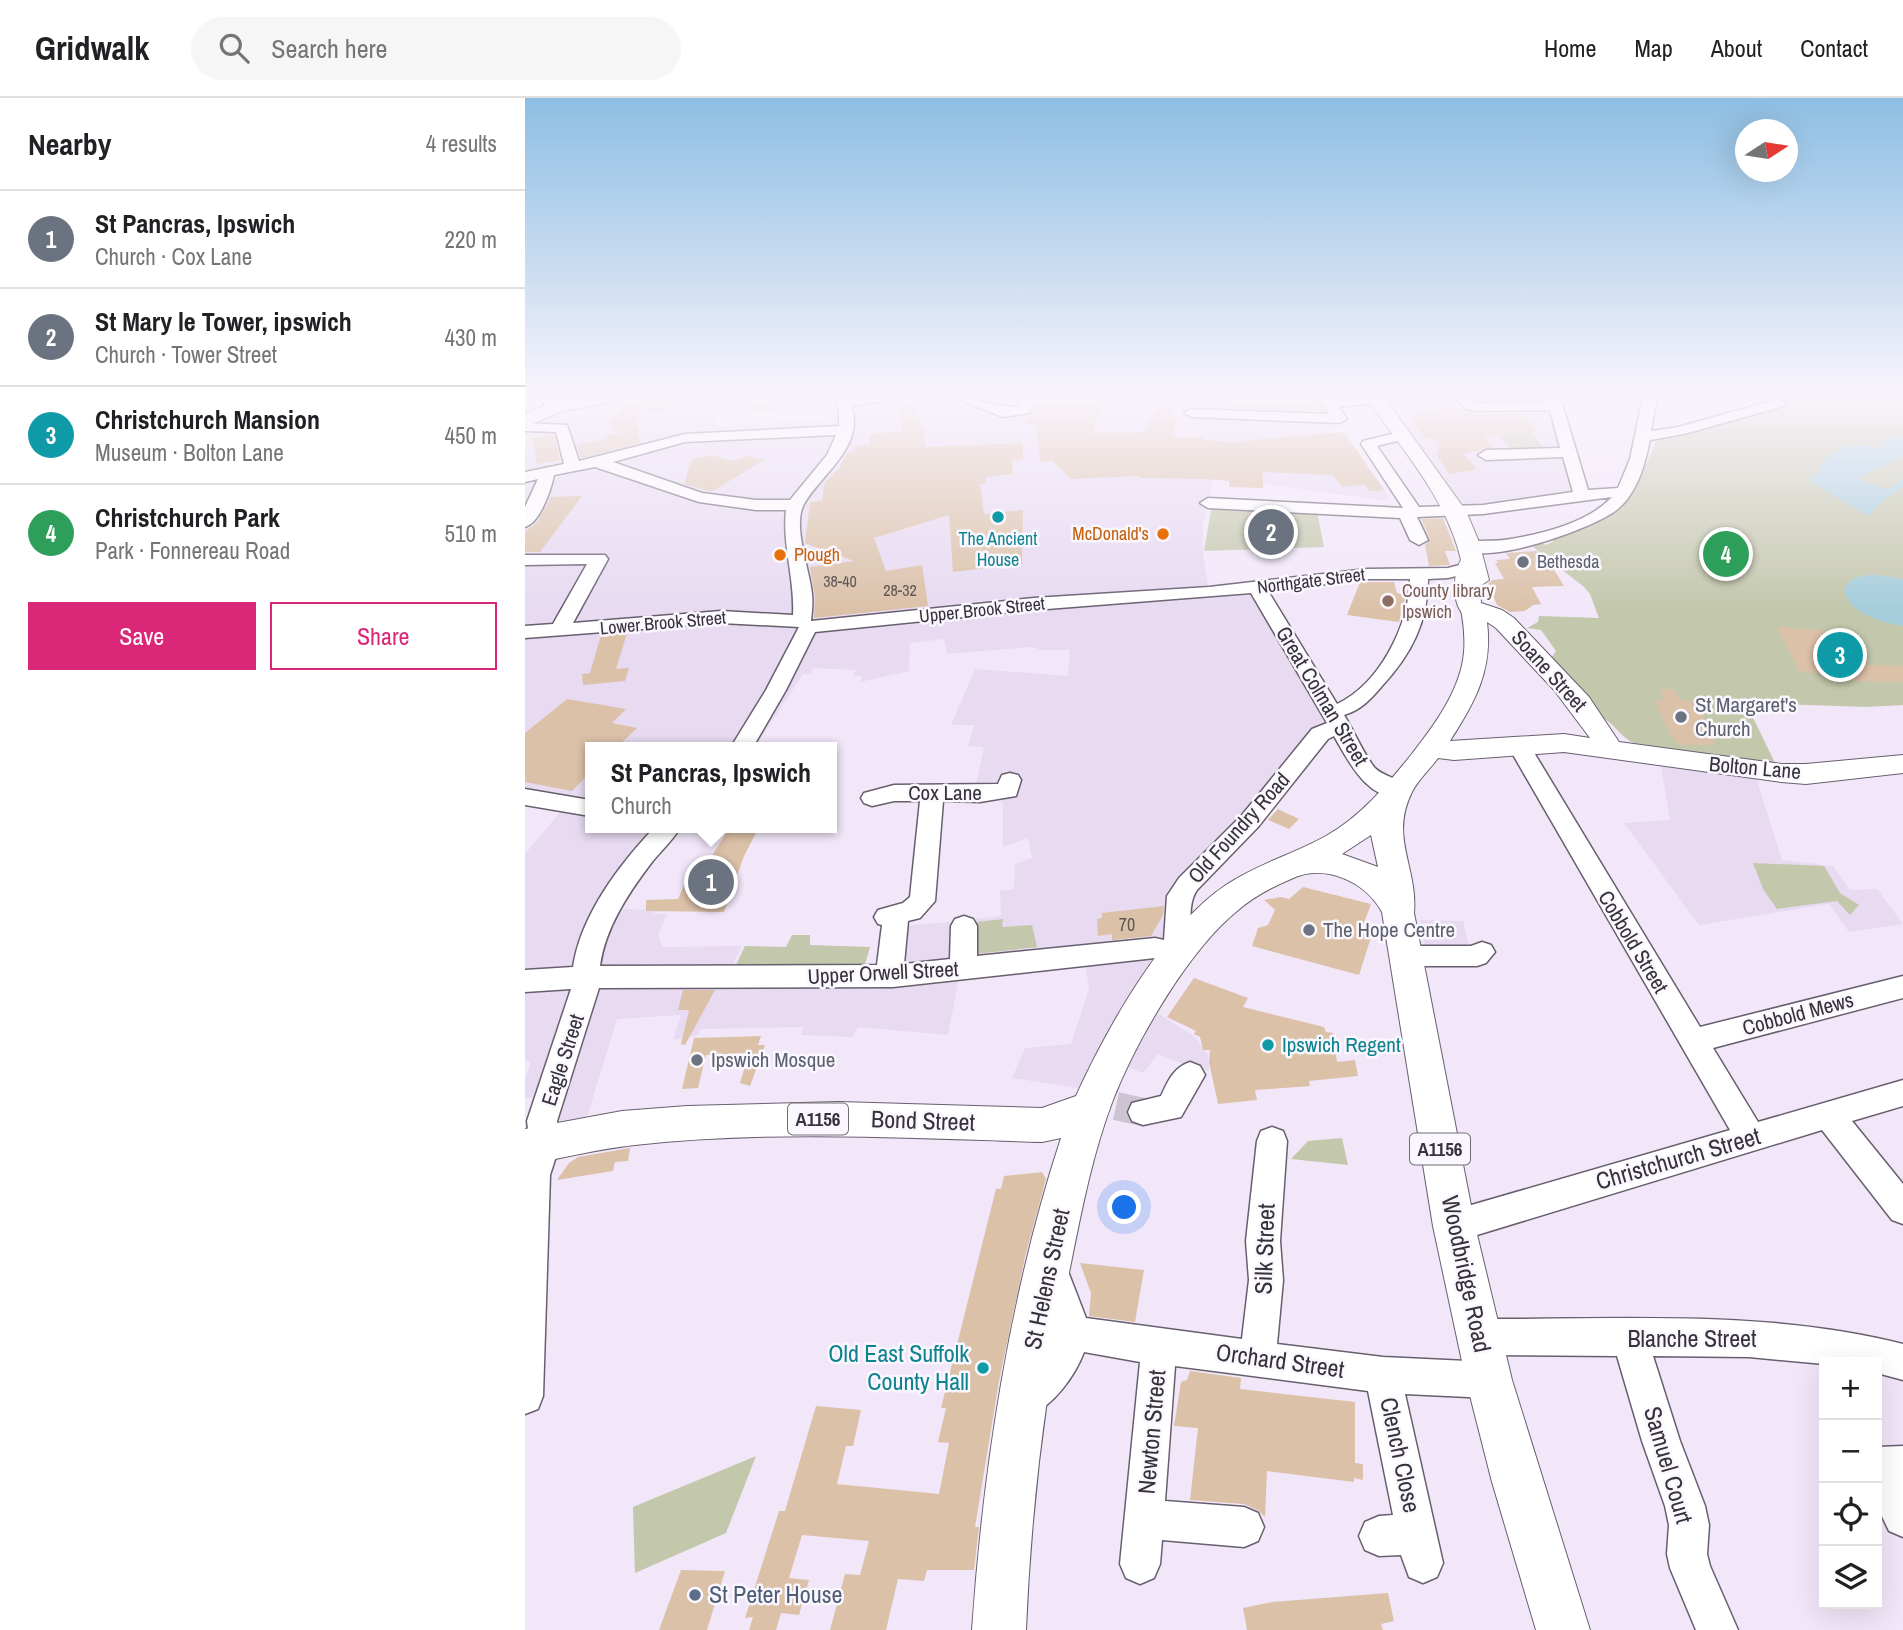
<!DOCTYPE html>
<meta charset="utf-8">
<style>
body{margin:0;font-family:"Archivo Narrow",sans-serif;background:#f6f6f6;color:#202124}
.controls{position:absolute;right:21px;bottom:21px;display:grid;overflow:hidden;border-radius:0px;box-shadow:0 7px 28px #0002}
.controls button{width:63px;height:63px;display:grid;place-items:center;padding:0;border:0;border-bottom:2px solid #e0e0e0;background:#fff;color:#202124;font:35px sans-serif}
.compass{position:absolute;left:1210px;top:21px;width:63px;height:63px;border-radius:50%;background:#fff;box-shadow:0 7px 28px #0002;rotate:78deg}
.you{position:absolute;left:600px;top:1110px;width:24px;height:24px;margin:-18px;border:5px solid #fff;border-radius:50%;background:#1a73e8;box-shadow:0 0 0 10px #1a73e833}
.badge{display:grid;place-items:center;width:46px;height:46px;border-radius:50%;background:#db2777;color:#fff;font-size:23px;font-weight:700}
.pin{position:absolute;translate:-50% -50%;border:4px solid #fff;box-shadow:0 2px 7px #0006}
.popup{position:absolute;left:60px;top:644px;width:252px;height:91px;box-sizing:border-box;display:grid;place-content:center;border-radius:0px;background:#fff;filter:drop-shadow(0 2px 5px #0005);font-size:23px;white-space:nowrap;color:#757577}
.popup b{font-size:26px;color:#202124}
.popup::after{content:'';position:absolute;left:50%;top:100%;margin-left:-14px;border:14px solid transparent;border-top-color:#fff}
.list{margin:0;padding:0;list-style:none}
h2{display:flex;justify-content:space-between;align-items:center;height:91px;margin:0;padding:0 28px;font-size:30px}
h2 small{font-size:23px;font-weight:400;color:#757577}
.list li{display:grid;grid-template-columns:46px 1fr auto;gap:21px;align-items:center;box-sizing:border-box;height:98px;padding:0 28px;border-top:2px solid #e0e0e0}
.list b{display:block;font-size:26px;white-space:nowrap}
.list p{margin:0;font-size:23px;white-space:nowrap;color:#757577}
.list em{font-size:23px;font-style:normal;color:#757577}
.actions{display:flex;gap:14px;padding:21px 28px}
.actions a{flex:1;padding:16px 0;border:2px solid #db2777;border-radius:0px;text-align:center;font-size:24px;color:#db2777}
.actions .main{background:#db2777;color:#fff}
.icon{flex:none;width:38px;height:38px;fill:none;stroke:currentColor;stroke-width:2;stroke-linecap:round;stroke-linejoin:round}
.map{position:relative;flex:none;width:1378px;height:1532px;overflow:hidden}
header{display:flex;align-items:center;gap:42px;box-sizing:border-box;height:98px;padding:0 35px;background:#fff;border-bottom:2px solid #e0e0e0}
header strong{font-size:33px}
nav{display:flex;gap:38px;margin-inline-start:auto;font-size:24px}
.search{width:490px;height:63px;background:#f6f6f6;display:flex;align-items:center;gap:18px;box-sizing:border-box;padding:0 24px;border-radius:38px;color:#757577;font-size:26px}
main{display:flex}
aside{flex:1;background:#fff}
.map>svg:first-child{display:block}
.built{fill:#e7daf1}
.green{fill:#c3c7ab}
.water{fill:#a6cddb}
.building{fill:#dbc1a8}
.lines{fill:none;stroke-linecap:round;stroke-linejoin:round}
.minor-tunnel{stroke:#ccc3d3;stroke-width:28;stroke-dasharray:28 14;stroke-linecap:butt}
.minor-casing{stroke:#685f6e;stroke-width:3}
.major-casing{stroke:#685f6e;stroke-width:2}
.minor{fill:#fff;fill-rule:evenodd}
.major{fill:#fff;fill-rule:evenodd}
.culture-dot{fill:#0f9aa8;stroke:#fbf7fe;stroke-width:2.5}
.food-dot{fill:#e8710a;stroke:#fbf7fe;stroke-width:2.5}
.worship-dot{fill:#6b7280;stroke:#fbf7fe;stroke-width:2.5}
.education-dot{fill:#8d6e63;stroke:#fbf7fe;stroke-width:2.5}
.service-dot{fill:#5c6f8a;stroke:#fbf7fe;stroke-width:2.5}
.labels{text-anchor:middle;stroke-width:5;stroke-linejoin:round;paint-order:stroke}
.far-number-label{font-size:16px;fill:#5f5655}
.far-food-label{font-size:18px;fill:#c56008;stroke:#fbf7fe;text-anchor:end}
.far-culture-label{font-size:18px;fill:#0d838f;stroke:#fbf7fe}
.far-worship-label{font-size:18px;fill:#5b616d;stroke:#fbf7fe;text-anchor:start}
.far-street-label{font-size:18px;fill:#363239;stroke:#fbf7fe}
.far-education-label{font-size:18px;fill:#785e54;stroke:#fbf7fe;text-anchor:start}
.number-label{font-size:18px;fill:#5f5655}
.shield{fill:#fbf7fe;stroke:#716d74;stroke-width:2}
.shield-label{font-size:19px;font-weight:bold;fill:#363239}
.street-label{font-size:21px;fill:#363239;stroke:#fbf7fe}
.worship-label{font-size:21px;fill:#5b616d;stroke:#fbf7fe;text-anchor:start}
.culture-label{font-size:21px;fill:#0d838f;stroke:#fbf7fe;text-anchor:start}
.near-street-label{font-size:24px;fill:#363239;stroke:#fbf7fe}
.near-culture-label{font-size:24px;fill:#0d838f;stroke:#fbf7fe;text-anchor:end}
.near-service-label{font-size:24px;fill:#4e5e75;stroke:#fbf7fe;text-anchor:start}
</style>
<header>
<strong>Gridwalk</strong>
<div class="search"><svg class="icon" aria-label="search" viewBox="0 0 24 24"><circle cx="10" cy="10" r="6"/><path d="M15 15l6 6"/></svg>Search here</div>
<nav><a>Home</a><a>Map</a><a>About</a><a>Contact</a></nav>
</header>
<main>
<aside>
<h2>Nearby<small>4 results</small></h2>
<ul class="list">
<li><span class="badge" style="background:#6b7280">1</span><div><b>St Pancras, Ipswich</b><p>Church · Cox Lane</p></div><em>220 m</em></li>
<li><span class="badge" style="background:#6b7280">2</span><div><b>St Mary le Tower, ipswich</b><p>Church · Tower Street</p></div><em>430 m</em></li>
<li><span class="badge" style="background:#0f9aa8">3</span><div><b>Christchurch Mansion</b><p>Museum · Bolton Lane</p></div><em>450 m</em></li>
<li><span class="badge" style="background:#2e9e5b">4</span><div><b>Christchurch Park</b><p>Park · Fonnereau Road</p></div><em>510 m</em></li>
</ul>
<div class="actions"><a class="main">Save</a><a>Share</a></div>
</aside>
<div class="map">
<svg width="1378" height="1532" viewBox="0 0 1378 1532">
<rect width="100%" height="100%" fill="#f2e7f9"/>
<path class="built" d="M82,299H218L186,303L193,329L321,318L316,299H799L805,306L799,310L812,329L803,332L813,345L825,344L866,401L855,402L688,379L678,428V455L684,494L732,489L815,627L672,778L652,826L611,906L637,918L670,939L683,957L684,973L674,972L633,956L618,975L574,959L559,991L487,980L500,950L546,946L564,891L558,851L447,862L448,821L476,818L475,793L489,791L490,766L507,760L503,740L478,749V707L471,695L451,686L459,649L443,648L449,627H426L450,571L543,578L545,552H518L506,549L422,556L419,541L385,545L384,573L335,584L337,578H328L331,572L289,570L285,576H278L232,646L221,649H65V730H143L122,751L60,879L0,883V756L36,713L0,699V323L43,307Z
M856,299H1028L1057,398L937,414Z
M1136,667L1231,680L1257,762L1308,768L1325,792L1352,791L1378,826L1324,834L1304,806L1174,827L1099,725L1145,722Z
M97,811L131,812L129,816H142L133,837L137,849L217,848L199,885L434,879L423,937L333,929L328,939L276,937L278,929L175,931L174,937L148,942L156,917L92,921L62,1019L27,1025L72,864Z
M895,822L938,823L945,853L900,852Z
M433,823V860L377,866L380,828Z
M53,883L21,997L0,1000V982L6,964L0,962V887Z"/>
<path class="green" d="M117,299H148L151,311L125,315Z
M1254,299H1378V481L1354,477L1332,479L1335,513L1359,523L1378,528V607L1341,609L1221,605L1250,665L1109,645C1094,638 1090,626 1079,621L1025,562L1031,553L1016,532L1002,530L1013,524L1014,518L1074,520L1065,496L1059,489L1003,445L1011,442L1021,447L1029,443L1026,442L1076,422L1108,396L1131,343L1125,342L1256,307Z
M1006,334L1018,349L986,352L973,337Z
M687,407L792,414L799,449L679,453Z
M1228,765L1299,768L1315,795L1334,807L1325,817L1312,803L1252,811L1238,791Z
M478,821L477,829L507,827L512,849L450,856L451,824Z
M267,837H285V847L345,849L339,870L210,869L220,848L261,849Z
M817,1040L823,1067L766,1061L783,1043Z
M231,1358L201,1435L110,1475L108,1409Z"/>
<path class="water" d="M1378,337V359L1332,380L1362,392L1378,380V390L1360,401L1343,418L1283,382L1295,372L1296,365C1318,345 1326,345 1354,350L1362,339Z
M1354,477L1378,481V528C1357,524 1323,516 1319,491C1325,477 1340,477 1354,477Z"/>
<path class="building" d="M96,299H113L120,313L114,315V322L111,323L115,345L56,360L52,347L82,341L81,337L93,335L85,323L90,316L95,315L91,304L98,302Z
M228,299H249L250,312L226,314Z
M517,299H580L567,335L620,334L631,309L647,310L646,318H653L647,340H678V342L709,344L819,334L859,392L844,393L841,387H837L817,389L808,377L738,374V390L704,389V383L680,381L614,380L615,378L545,381L528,363L516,364L510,326L499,327Z
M758,300H790L799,313L708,310V303Z
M388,307L399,333L400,349L498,345V361L487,362L488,376L461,379V385L455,386L459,416L498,412L497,466L428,474L424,417L349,440L361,473L397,467L403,508L289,520L290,499L285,469L329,463L280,445L285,404L297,403L299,386L315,369L321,355H327L330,348L344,347L345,336L378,333L374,309Z
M935,310L952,316L997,315L1013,333L959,338L968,349L939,356L952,371L924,376L912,358L915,344L899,339L887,321L899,312Z
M29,337L35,362L12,366L7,340Z
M188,357L206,363L224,358L239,362L186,394L159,386L167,361Z
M57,398L15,454H0V434L13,423L26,399Z
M722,415L757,416L768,444L744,447L743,443L732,444Z
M918,420L931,453H920L925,467L904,468L900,447L905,441L896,421Z
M1012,453L1018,462H1023L1039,488L1007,489L1016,506L1008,507L1000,513L985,514L972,507L963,486L967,482L979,481L970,465H973L971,462L985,461L981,455Z
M835,484H869L872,495L881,497L874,524L822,517Z
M1252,529L1318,534L1329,553H1335L1343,567L1378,568V584L1328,583L1325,577L1275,574Z
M102,535L91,571L104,570L100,583L58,587L57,576L65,575L76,537Z
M1135,591H1149L1155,602L1171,603L1191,647H1153L1149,639H1146L1130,602H1140Z
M42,601L101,611L87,625L112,630L92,649H65V675L47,693L0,684V635Z
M753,711L774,721L764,731L743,722Z
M203,732L231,735L219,758L199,814L121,813V802L153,801L168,766H178L181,761H185Z
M778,789L846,806L836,833L847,836L834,877L727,848L733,830L743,827L750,812L739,802L756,799L764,801Z
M639,808L638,817L626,838L587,842V836L573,838L572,821L577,820V815Z
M669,880L723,900L718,909L799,929L801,934L808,935L812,964L830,962L833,978L784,983L785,988L730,992L732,1002L693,1006L684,964L685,952H678L675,939L669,936L671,933L642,919Z
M158,892H190L160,947L156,946L164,912H153Z
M236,938L233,947H240L225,988L215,985L224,955L181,957L173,990L157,991L169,940Z
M105,1050L103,1063L90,1064L88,1073L32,1082L44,1065L53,1059Z
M517,1074L521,1081L500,1159L474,1283L450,1429H454L449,1472H402L399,1483L373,1481L361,1532H305L320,1476L335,1477L344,1443L277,1437L264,1480L284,1482L274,1517L256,1515L251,1532H224L228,1519L220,1520L254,1413H260L291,1308L336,1312L328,1348H321L312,1386L414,1396L424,1345L413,1344L421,1310H416L471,1091H476L479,1078Z
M555,1165L619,1172L610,1224L564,1218L566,1195Z
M665,1273L716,1280L715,1291L830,1304V1365L838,1366V1382L829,1380V1384L742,1373L740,1419L734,1413L719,1406L665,1402L673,1330L649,1328L656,1284L662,1282Z
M156,1472L200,1473L182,1532H134Z
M863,1495L869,1523L856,1526L858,1532H722L718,1510L747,1504Z"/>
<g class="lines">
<path class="minor-tunnel" d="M591,1008L618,1014"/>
<defs>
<path id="minor" d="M14,299H28L36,310L29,314L24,313Z
M309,299H367L360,303L326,308C341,348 296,376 279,406C267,428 285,472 287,496C288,505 287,514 286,523L509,500L684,489L842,471L923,470L942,465L948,466L951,470L948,474L923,480L903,481C903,524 886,557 857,588C846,601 836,612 819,617C829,633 837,653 849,669C859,680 878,680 885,692L882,697C845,708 824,664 809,638L803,641L733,729L672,792C658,813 673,842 662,862L653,865L630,860L368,889L74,890L32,1023L35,1046L25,1077L18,1298L13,1311L0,1316V1058L5,1046L2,1023L46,891L0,894V872L48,869C56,817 94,767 129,730H155C147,743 136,753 127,764C104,794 80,830 75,868L352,867L357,827L353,826L349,819L353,812L378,805L385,799L395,703H369L347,708L339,705L336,700L339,695L369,687L473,686L477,677L485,675L493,677L496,682L491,698L455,704L418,703L410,803L395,820L383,823L379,866L425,861L426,828L430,821L439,818L448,821L452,828V858L630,840L639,842L642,798L654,780L717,717L787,631L802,625L726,495L509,512L290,534L261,592L228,649H206L241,592L274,529L196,525L0,540V528L28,526L62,466L0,467V457H80L83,461L48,525L196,513L268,517C270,481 257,447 261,412H231L174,404L70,369L29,377C26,392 15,425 0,429V409L13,381L0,384V374L39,366L31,334L0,333V325L42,327L54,363L160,336L314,328V314ZM311,337L302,357L265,402H231L177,395L88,364L160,344ZM842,481H885C884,527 855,586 812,606L743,493Z
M427,299C451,298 472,312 494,308L500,299H514L504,315L478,319Z
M792,299H806L808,301L857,299L859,301L852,305L814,309L822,321L815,325L666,319L659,315L666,311L804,316Z
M931,299H945L952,305L1022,304L1021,299H1035L1063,392L1093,390L1105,361L1118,299H1132L1126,333L1153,329L1254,301L1261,305L1259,308L1159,336L1125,342C1120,366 1113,393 1094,410C1074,429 956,471 936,449C945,440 966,444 979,442C1013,437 1062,426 1087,399L958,416L892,419L903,442L894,447L885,442L875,420L683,410L675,405L683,400L878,410L836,346L838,343L879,333L886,337L884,340L852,348L894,409L958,407L1048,394L1038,359L961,362L953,357L961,352L1035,350L1025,312L952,313L939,310Z
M994,641L1002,643L1005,648L1175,929L1378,878V900L1188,950L1233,1024L1378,982V1008L1327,1023L1378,1086V1126L1367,1122L1297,1032L929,1144L917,1139L913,1128L917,1117L929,1112L1205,1032L983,648L986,643Z
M0,691L65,702V718L0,707Z
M957,844L966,847L970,854L961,865L952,868H881L872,865L868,858L872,851L881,848H946Z
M665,964L675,968L680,977L656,1019L618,1027L607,1023L603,1014L607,1005L636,998C643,983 648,970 665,964Z
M747,1029L758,1033L762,1043L755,1143L758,1182L752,1246L858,1259L964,1264L977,1269L982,1282L977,1295L964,1300L880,1296L918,1465L912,1479L898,1485L884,1479L876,1457L854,1458L840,1452L834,1438L840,1424L854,1418L868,1417L843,1293L650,1268L640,1403L719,1409L733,1415L739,1429L733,1443L719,1449L637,1442L635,1466L629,1480L615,1486L601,1480L595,1466L615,1264L559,1254C550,1278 528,1308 505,1317L492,1312L487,1299C495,1280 532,1250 530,1232C528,1214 516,1192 510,1175L515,1163L527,1158L539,1163L561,1220L717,1241L724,1182L721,1143L732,1043L736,1033Z
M953,1221C1094,1222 1241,1211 1378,1246V1282L1352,1275V1264L1299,1266L1224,1259L1128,1258L1155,1343L1180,1408L1184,1427L1182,1456L1185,1468L1213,1532H1171L1145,1470L1142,1456L1144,1427L1140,1408L1117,1343L1092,1258L953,1257L941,1251L935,1239L941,1227Z
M1378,1348V1439L1364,1433L1352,1408V1349Z"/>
<path id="major" d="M57,299H91L88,303L34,314L0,329V316L23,306Z
M841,299H859L941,413L954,444L964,482L955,488L956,505L977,512L989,520L1064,599L1094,644L1256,666H1281L1378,657V675L1281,686L1256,684L1039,654L929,662L913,660C905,671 893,682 887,694C864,740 893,769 889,815L950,1128L987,1282L1065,1532H1011L967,1384L941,1282L908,1128L857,814C840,783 799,765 766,781C747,789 728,799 712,813C663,853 611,943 588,1002C568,1054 557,1110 546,1165C521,1286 506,1408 501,1532H447C458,1371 485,1194 536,1040L517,1044C382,1040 245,1032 110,1047C73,1051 37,1060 0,1067V1031L97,1013L162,1008L314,1004L517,1010L551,998C582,930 639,828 701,787C732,766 769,756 801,738C835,719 862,687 886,657C908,629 936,592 939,554C940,543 939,529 937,517C937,514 934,511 933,508C928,496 929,472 936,462C922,401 876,350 841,299ZM962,524L971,530L1029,592L1065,640L1039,636L925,643C950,604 968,572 962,524ZM846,737L853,769L817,756Z"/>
</defs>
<use href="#minor" class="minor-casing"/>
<use href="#major" class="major-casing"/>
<use href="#minor" class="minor"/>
<use href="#major" class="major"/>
</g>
<linearGradient id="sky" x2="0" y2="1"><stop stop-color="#8dbee3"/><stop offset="0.58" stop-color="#f9f4fc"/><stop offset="1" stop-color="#f9f4fc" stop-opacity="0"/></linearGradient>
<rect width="1378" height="513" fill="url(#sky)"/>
<g class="culture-dot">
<circle cx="473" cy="419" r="7"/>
<circle cx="743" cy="947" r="7"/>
<circle cx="458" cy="1270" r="7"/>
</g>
<g class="food-dot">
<circle cx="638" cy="436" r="7"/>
<circle cx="255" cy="457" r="7"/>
</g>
<g class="worship-dot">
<circle cx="998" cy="464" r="7"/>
<circle cx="1156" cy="619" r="7"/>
<circle cx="784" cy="832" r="7"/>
<circle cx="172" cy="962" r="7"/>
</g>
<circle class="education-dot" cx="863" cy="503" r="7"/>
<circle class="service-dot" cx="170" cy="1497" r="7"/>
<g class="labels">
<g class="far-number-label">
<text x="315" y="489">38-40</text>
<text x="375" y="498">28-32</text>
</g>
<g class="far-food-label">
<text x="624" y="442">McDonald's</text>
<text x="269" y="463" text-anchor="start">Plough</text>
</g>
<g class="far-culture-label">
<text x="473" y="447">The Ancient<tspan x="473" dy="21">House</tspan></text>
</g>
<g class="far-worship-label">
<text x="1012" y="470">Bethesda</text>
</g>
<g class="far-street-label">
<text transform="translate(786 483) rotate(-7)" y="6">Northgate Street</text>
<text transform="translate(457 512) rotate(-6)" y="6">Upper Brook Street</text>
<text transform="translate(138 525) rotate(-5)" y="6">Lower Brook Street</text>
</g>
<g class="far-education-label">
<text x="877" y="499">County library<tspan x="877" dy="21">Ipswich</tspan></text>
</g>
<g class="number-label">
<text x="602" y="833">70</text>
</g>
<g class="shield">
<rect x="263" y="1005.5" width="60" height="31" rx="5"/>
<rect x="885" y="1035.5" width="60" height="31" rx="5"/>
</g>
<g class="shield-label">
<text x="293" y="1028">A1156</text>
<text x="915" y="1058">A1156</text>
</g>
<g class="street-label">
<text transform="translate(1024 573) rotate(48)" y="7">Soane Street</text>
<text transform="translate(797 598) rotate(59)" y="7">Great Colman Street</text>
<text transform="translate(1230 670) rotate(5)" y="7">Bolton Lane</text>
<text x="420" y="702">Cox Lane</text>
<text transform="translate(714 730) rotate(-48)" y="7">Old Foundry Road</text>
<text transform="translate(1108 844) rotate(59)" y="7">Cobbold Street</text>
<text transform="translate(358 875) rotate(-3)" y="7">Upper Orwell Street</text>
<text transform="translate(1273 916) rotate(-15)" y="7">Cobbold Mews</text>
<text transform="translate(38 962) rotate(-72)" y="7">Eagle Street</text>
</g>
<g class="worship-label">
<text x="1170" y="614">St Margaret's<tspan x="1170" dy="24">Church</tspan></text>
<text x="798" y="839">The Hope Centre</text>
<text x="186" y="969">Ipswich Mosque</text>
</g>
<g class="culture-label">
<text x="757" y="954">Ipswich Regent</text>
</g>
<g class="near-street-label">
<text transform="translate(398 1023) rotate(2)" y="8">Bond Street</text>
<text transform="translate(1153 1061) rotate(-16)" y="8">Christchurch Street</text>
<text transform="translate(740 1151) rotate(-88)" y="8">Silk Street</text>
<text transform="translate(941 1176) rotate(78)" y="8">Woodbridge Road</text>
<text transform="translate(522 1181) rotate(-78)" y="8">St Helens Street</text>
<text x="1167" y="1249">Blanche Street</text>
<text transform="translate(755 1263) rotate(8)" y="8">Orchard Street</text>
<text transform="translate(627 1334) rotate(-85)" y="8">Newton Street</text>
<text transform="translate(875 1357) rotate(78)" y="8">Clench Close</text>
<text transform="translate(1143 1367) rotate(74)" y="8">Samuel Court</text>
</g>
<g class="near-culture-label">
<text x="444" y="1264">Old East Suffolk<tspan x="444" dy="28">County Hall</tspan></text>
</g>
<g class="near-service-label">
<text x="184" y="1505">St Peter House</text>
</g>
</g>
</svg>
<div class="controls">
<button>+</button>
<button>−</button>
<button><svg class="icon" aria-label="locate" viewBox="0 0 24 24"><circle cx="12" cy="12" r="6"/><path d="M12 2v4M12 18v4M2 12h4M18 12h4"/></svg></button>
<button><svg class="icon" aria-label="layers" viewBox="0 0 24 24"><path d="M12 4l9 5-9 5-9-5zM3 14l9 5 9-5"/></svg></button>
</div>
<svg class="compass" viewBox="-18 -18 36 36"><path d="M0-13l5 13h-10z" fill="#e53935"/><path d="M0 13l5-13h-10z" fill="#757577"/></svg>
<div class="you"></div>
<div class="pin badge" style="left:186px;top:784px;background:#6b7280">1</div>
<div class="popup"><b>St Pancras, Ipswich</b>Church</div>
<div class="pin badge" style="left:746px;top:434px;background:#6b7280">2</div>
<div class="pin badge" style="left:1315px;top:557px;background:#0f9aa8">3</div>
<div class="pin badge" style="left:1201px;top:456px;background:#2e9e5b">4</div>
</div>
</main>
